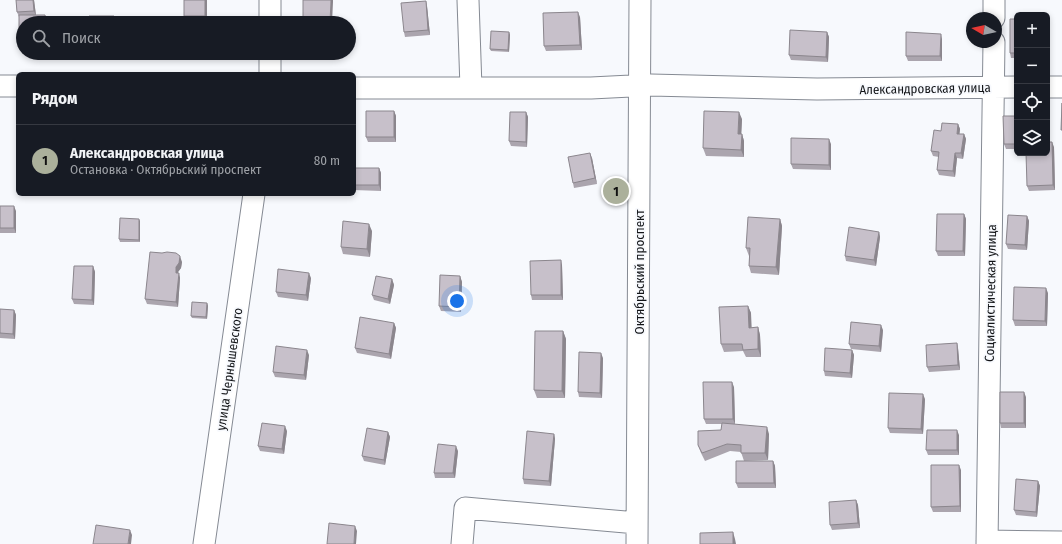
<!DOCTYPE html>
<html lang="ru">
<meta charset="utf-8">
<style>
body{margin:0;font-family:"Fira Sans Condensed",sans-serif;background:#20242c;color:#f1f3f6}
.controls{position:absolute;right:12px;top:12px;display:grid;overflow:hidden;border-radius:6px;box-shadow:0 2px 6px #0003}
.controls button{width:36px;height:36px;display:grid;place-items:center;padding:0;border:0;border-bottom:1px solid #363941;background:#171b24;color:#f1f3f6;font:20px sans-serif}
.compass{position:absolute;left:966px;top:12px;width:36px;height:36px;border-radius:50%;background:#171b24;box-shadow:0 2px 6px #0003;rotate:279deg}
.you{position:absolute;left:457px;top:301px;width:14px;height:14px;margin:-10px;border:3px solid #fff;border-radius:50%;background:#1a73e8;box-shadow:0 0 0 6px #1a73e833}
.badge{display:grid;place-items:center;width:26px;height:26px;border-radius:50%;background:#abb09b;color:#111;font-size:13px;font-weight:700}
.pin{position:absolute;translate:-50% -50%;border:2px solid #fff;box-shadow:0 1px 4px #0006}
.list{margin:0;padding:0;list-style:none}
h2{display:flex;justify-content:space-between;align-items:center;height:52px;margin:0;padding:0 16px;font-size:17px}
h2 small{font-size:13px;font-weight:400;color:#9ea1a6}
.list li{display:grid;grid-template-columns:26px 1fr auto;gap:12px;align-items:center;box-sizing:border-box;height:72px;padding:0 16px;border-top:1px solid #363941}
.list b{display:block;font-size:15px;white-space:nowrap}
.list p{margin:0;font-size:13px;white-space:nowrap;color:#9ea1a6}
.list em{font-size:13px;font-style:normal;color:#9ea1a6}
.icon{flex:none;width:22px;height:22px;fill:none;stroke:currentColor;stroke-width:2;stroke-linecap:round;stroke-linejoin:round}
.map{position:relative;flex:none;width:1062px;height:544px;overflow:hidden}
.search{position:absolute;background:#171b24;box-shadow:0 2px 6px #0003;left:16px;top:16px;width:340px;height:44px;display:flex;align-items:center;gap:10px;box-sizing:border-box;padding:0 14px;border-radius:22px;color:#9ea1a6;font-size:15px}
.panel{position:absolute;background:#171b24;box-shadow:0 2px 6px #0003;left:16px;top:72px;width:340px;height:124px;border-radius:6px}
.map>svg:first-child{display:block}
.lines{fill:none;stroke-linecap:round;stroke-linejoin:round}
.minor-casing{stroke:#858a93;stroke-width:23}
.minor{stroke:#fff;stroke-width:21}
.wall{fill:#aba5ae}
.shaded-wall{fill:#8b868d}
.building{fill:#c7c0ca;stroke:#8b868d}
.labels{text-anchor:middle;stroke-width:3.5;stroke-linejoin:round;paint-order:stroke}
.street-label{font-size:13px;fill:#131518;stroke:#f7f9fd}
</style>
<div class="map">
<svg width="1062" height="544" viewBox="0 0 1062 544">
<rect width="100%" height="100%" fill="#f7f9fd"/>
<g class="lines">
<defs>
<path id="minor" d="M468,0L471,88
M994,18V0
M270,23V0
M270,74V53
M0,86H18
M1047,87H1062
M354,88H591L651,85L817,89L1017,87
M987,541L1062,542
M204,544L254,194
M462,544L465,508L637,523
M637,544L640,0
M987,544L994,42"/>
</defs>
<use href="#minor" class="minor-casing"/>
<use href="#minor" class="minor"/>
</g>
<path class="wall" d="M16,0H34L36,15H45L47,20V23H23V40H21L19,35V17L17,12Z
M207,0V21H186L184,16Z
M426,1L427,6L430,35L405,37L404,32Z
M580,17L582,50L546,51L544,46Z
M1017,19V58H1011L1010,53Z
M509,32L510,35L509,52L491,51L490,49Z
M827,32L829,37L828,62L791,60L789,55Z
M942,39V61H908L906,56Z
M394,111L396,116V142H368L366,137Z
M526,112L528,117L527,147L511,146L509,141Z
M1017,116V149H1006L1004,144Z
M742,119L741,134H742L744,141V157L706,156L703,148Z
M958,124L960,129L959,134H964L966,139L963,159L957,158L955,177L939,175L937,170L939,157L933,156L931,151L941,131Z
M831,144V170L793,169L791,164Z
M1054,147L1055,190L1029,191L1027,186Z
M592,158L597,184L574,188L573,183Z
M354,168H379L381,173V191L354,190Z
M0,206L16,211V233H0Z
M964,214L966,219L965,256H938L936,251Z
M1027,216L1029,221L1027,250L1008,249L1006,244Z
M780,219L782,226L779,275L751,273L749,266V256L746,248Z
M140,221V242H120L119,239Z
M372,231L370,257L343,254L341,247Z
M879,232L880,237L876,266L846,261L845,256Z
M162,253L182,262L181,268L178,272L180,278L178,307L147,304L145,299Z
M562,265L563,300H532L531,295Z
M93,266L95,272L94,305L74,304L72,299Z
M460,276L462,282L461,312L441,311L439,306Z
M311,278L308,301L278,297L276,292Z
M392,279L394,285L390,304L374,300L372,295Z
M1048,293L1047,326H1015L1013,320Z
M207,303L208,306L207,319L192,318L191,316Z
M748,306L751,313V328L758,327L760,335L761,357H746L743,351L724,352L721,344Z
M0,309L14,310L16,315L15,339L0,338Z
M394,323L396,328L391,359L357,353L355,348Z
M883,330L881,352L851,349L849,344Z
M563,331L566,339L565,398H537L534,390Z
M957,343L958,348L960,370L929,372L927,367Z
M852,350L854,355L852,378L825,376L824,371Z
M309,355L306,380L275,377L273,372Z
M603,358L602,398L579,397L578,392Z
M734,387L735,424H728L769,434L768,460L744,461L741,452L730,451L705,461L701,453L698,445L721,430L722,424H706L704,419Z
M1026,397V428H1001L1000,423Z
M925,399L923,434L890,433L888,428Z
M287,431L284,454L260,451L258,446Z
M388,432L390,437L385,465L364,461L362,456Z
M554,434L555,439L551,486L524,484L523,479Z
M959,435V455H928L926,450Z
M458,451L455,478H435L434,473Z
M773,461L775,466L776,488H738L736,483Z
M961,470V512H933L931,507Z
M1038,481L1040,486L1037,517L1016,515L1014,510Z
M856,500L858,505L860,528L832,530L830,525Z"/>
<path class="shaded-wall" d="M33,0H34L36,16L34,11Z
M205,0H207V21L205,16Z
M331,0H333V2L332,23H330Z
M426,1L427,6L430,35L428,30Z
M578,12L580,17L582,50L580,45Z
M45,15L47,20V23H45Z
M114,16L116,21V23H114Z
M509,32L510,35L509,52L508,50Z
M827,32L829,37L828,62L826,57Z
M941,34L942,39V61L940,56Z
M394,111L396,116V142L394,137Z
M526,112L528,117L527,147L526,142Z
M739,112L742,119L741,141L738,134Z
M958,124L960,129L959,139L957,134Z
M742,134L744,141V157L741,150Z
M964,134L966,139L963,159L961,153Z
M829,139L831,144V170L829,165Z
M1052,142L1054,147L1055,190L1053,185Z
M590,153L592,158L597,184L595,178Z
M955,153L957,158L955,177L953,171Z
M379,168L381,173V191L379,185Z
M14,206L16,211V233L14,228Z
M964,214L966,219L965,256L963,251Z
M1027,216L1029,221L1027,250L1025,245Z
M139,219L140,221V242L139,240Z
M780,219L782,226L779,275L776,267Z
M369,224L372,231L370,257L367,249Z
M879,232L880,237L876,266L874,260Z
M180,256L182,262L181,268L178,272V278L176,273V267Z
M561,260L562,265L563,300L561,295Z
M93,266L95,272L94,305L92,300Z
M179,273L180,278L178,307L176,302Z
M309,273L311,278L308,301L306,295Z
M460,276L462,282L461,312L459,307Z
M392,279L394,285L390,304L388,299Z
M1046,288L1048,293L1047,326L1045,321Z
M207,303L208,306L207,319L206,317Z
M748,306L751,313L752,335L749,328Z
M14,310L16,315L15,339L13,334Z
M394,323L396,328L391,359L389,354Z
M881,325L883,330L881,352L879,346Z
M758,327L760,335L761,357L758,349Z
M563,331L566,339L565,398L562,391Z
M957,343L958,348L960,370L958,365Z
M307,350L309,355L306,380L304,375Z
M852,350L854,355L852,378L850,373Z
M601,353L603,358L602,398L600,393Z
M732,382L734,387L735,424L733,419Z
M1024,392L1026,397V428L1024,423Z
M923,394L925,399L923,434L921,429Z
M285,426L287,431L284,454L282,449Z
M767,427L769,434L768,460L765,453Z
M957,430L959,435V455L957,450Z
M388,432L390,437L385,465L384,460Z
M554,434L555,439L551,486L549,481Z
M456,446L458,451L455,478L453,473Z
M773,461L775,466L776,488L774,483Z
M959,465L961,470V512L960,506Z
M1038,481L1040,486L1037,517L1036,512Z
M856,500L858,505L860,528L858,523Z
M355,526L357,531L356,544H354Z
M130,530L132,535L131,544H128Z
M733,532L735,539L736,544H733Z"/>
<path class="building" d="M16,0H33L34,11L17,12Z
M184,0H205V16H184Z
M303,0H331L330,23H303Z
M426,1L428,30L404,32L401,3Z
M578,12L580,45L544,46L543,13Z
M19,15H45V23H23V35H19Z
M89,16H114V23H89Z
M1010,19H1017V53H1010Z
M790,30L827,32L826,57L789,55Z
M491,31L509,32L508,50L490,49Z
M906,32L941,34L940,56H906Z
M1062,103V130H1061Z
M366,111H394V137H366Z
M704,111L739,112L738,134H742L741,150L703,148Z
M510,112H526V142L509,141Z
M1003,116H1017V144H1004Z
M942,123L958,124L957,134H964L961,153H955L953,171L937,170L939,152L931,151L934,130L941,131Z
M791,138L829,139V165L791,164Z
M1047,142H1052L1053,185L1027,186L1026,153H1047Z
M590,153L595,178L573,183L568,157Z
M354,168H379V185H354Z
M0,206H14V228H0Z
M937,214H964L963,251H936Z
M1008,215L1027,216L1025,245L1006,244Z
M748,217L780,219L776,267L749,266L750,248H746Z
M120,218L139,219V240L119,239Z
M343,221L369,224L367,249L341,247Z
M849,227L879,232L874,260L845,256Z
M150,252L162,253L167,252L176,253L180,256L179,263L176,267V273H179L176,302L145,299Z
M561,260V295H531L530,261Z
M74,266H93L92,300L72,299Z
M278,269L309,273L306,295L276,292Z
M440,275L460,276L459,307L439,306Z
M376,276L392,279L388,299L372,295Z
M1014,287L1046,288L1045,321L1013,320Z
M192,302L207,303L206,317L191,316Z
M748,306L749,328L758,327V349L743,350L742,344H721L719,307Z
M0,309L14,310L13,334L0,333Z
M360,317L394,323L389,354L355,348Z
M851,322L881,325L879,346L849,344Z
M535,331H563L562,391L534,390Z
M957,343L958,365L927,367L926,345Z
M276,346L307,350L304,375L273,372Z
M825,348L852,350L850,373L824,371Z
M579,352L601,353L600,393L578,392Z
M703,382H732L733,419H704Z
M1000,392H1024V423H1000Z
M889,393L923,394L921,429L888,428Z
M262,423L285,426L282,449L258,446Z
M722,423L767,427L765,453H741V445L727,444L702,453L698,445V431L721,430Z
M367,428L388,432L384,460L362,456Z
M927,430H957V450H926Z
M527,431L554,434L549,481L523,479Z
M438,444L456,446L453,473H434Z
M736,461H773L774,483H736Z
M931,465H959L960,506L931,507Z
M1016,479L1038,481L1036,512L1014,510Z
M856,500L858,523L830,525L829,502Z
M329,523L355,526L354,544H327Z
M96,525L130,530L128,544H93Z
M733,532V544H700V533Z"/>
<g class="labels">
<g class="street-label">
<text transform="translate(925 88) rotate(-1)" y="5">Александровская улица</text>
<text transform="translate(639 272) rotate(-90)" y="5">Октябрьский проспект</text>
<text transform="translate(990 293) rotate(-89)" y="5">Социалистическая улица</text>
<text transform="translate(229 369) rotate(-82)" y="5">улица Чернышевского</text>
</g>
</g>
</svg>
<div class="controls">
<button>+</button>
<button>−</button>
<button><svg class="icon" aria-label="locate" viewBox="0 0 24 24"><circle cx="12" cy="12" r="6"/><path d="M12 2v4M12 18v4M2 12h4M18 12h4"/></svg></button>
<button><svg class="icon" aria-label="layers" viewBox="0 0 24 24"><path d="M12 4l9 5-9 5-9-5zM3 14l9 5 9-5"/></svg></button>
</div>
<svg class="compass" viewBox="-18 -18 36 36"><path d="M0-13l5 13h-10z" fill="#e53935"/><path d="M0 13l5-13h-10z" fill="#9ea1a6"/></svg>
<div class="you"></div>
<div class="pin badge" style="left:616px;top:191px">1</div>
<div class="search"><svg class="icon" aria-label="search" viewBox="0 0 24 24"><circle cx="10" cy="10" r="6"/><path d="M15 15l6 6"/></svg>Поиск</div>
<section class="panel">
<h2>Рядом<small></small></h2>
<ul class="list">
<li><span class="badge">1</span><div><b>Александровская улица</b><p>Остановка · Октябрьский проспект</p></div><em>80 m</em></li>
</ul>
</section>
</div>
